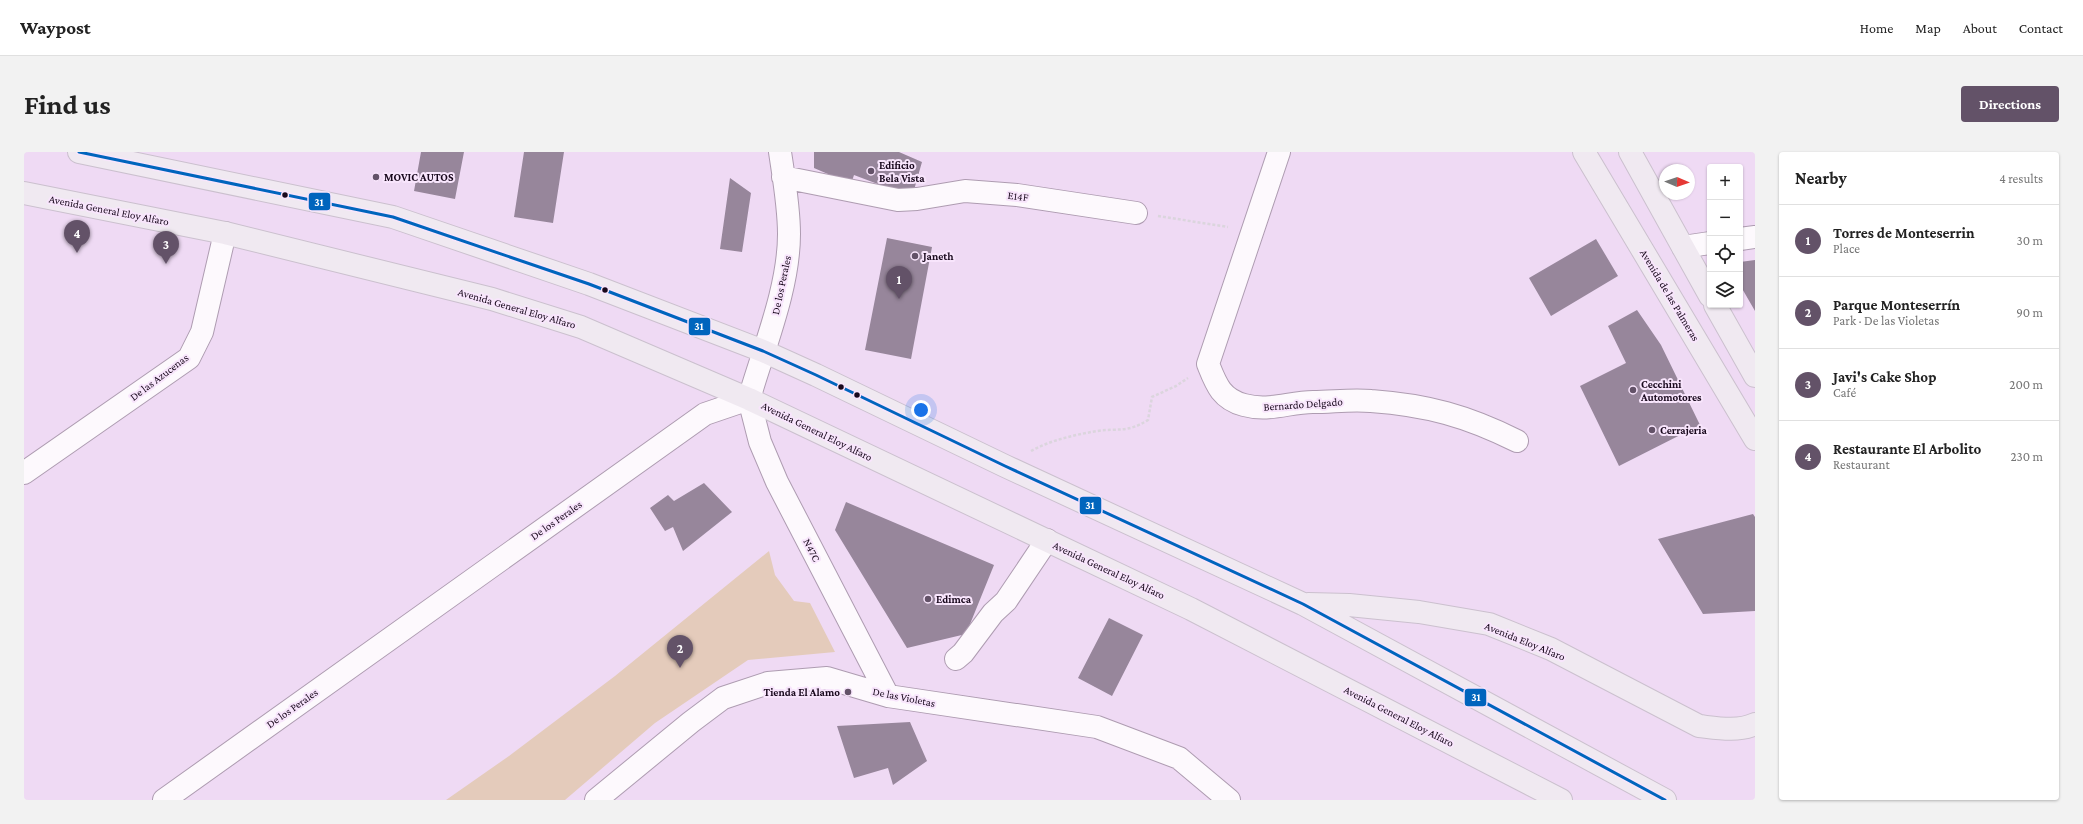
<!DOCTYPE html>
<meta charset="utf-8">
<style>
body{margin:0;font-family:"Crimson Pro",serif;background:#f2f2f2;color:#222}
.controls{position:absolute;right:12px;top:12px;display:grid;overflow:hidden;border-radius:4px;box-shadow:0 1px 3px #0004}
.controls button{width:36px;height:36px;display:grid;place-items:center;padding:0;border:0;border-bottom:1px solid #e0e0e0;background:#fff;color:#222;font:20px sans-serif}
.compass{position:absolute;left:1635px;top:12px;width:36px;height:36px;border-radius:50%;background:#fff;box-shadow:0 1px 3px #0004;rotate:92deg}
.you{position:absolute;left:897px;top:258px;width:14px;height:14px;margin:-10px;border:3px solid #fff;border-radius:50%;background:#1a73e8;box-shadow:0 0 0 6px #1a73e833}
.badge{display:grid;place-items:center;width:26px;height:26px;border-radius:50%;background:#635268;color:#fff;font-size:13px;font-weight:700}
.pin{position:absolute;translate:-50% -33px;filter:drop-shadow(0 1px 2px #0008)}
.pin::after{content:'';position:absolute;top:21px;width:14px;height:12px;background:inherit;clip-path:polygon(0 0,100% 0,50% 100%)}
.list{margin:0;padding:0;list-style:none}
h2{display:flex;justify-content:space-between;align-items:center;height:52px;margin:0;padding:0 16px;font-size:17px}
h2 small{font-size:13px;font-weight:400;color:#767676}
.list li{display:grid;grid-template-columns:26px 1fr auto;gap:12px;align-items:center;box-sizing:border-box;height:72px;padding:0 16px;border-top:1px solid #e0e0e0}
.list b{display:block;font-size:15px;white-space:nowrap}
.list p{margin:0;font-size:13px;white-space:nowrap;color:#767676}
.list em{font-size:13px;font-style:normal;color:#767676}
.icon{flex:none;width:22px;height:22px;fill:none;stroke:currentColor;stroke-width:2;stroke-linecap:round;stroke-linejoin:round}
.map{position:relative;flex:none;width:1731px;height:648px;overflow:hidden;border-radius:4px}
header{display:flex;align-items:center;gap:24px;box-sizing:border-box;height:56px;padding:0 20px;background:#fff;border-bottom:1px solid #e0e0e0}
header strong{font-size:19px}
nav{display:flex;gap:22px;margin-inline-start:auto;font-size:14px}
.intro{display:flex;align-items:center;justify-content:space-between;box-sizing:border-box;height:96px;padding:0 24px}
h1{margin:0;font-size:28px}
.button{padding:10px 18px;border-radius:4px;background:#635268;color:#fff;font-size:14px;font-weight:700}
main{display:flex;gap:24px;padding:0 24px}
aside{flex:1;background:#fff;border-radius:4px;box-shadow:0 1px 3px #0004}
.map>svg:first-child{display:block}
.green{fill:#e4cbbb}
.building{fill:#97869b}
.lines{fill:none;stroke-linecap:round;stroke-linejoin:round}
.minor-casing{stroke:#ae9cb1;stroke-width:24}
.major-casing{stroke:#cbc0ce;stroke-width:24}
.path{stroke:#dbd5dd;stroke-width:2.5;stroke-dasharray:3 2;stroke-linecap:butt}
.minor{stroke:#fdf9fd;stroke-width:22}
.major{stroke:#f0e9f1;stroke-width:22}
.bus-1-casing{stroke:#f8e5fc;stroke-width:6}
.bus-1{stroke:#0065bd;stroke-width:3}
.poi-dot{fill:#635268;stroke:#f8e5fc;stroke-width:1.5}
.bus-dot{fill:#18081c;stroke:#f8e5fc;stroke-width:1.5}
.labels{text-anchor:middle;stroke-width:4;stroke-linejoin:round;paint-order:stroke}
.poi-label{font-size:11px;font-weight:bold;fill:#18081c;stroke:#f8e5fc;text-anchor:start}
.street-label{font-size:11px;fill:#18081c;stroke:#f8e5fc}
.line-badge{stroke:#f8e5fc;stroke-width:1.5}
.badge-label{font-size:11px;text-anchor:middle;font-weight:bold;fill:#fff}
</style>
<header>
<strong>Waypost</strong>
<nav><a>Home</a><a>Map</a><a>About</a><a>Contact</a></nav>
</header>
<div class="intro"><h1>Find us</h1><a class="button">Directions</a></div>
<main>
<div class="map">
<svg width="1731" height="648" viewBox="0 0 1731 648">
<rect width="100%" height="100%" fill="#efdaf4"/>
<path class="green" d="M745,399L751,423L770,449L786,451L811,500L724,508L631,571L541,648H422L485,604L591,524Z"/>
<path class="building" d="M397,0H440L431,47L390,39Z
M500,0H540L529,71L490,65Z
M790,0H875L898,10L888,45L830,23L827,32L790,16Z
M706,26L727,41L718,100L696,97Z
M863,86L908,95L887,207L841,198Z
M1572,87L1594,124L1527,164L1505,126Z
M1731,108V159L1716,133V110Z
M1613,158L1637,193L1676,273L1595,314L1556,234L1602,211L1584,174Z
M680,331L708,360L659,399L649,375L641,379L626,356L644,343L650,349Z
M822,350L970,413L942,482L883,496L811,378Z
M1729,362L1731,365V459L1679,462L1634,387Z
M1085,466L1119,483L1088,544L1054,526Z
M886,570L903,609L869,633L864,616L830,626L813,574Z"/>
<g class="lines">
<defs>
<path id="minor" d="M1255,0L1184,212C1192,232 1197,247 1220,253C1245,260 1265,250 1289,250C1308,250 1328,247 1347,249C1403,253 1443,264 1493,289
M759,25L874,48L893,47L941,39L993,43L1112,61
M1716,87L1731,85
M1659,95L1686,91
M725,247L736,290L753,330L864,544
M725,247C740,195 765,136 765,82C765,55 760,27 756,0
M0,321L165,206L178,180L201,81
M932,507L939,501L969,461L982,449L1023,388
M140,648L681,262L725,247
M572,648L667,570L699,546L744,531L803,526L864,544L1073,575L1155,606L1205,648"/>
<path id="major" d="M55,0L369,65L565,132L739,199L792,223L981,314L1279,452L1641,648
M1560,0L1731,287
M1606,0L1686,144
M0,41L201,81L468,147L557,175L725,247L1167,457L1537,648
M1691,153L1731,224
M1284,452L1325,453L1395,460L1465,472L1527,497L1675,574C1693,576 1714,580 1731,572"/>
</defs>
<use href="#minor" class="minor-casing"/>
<use href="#major" class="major-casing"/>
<path class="path" d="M1134,64L1204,75
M1007,299C1027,288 1050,283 1073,279C1095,276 1103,281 1124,268L1128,245L1152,234L1164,226"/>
<use href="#minor" class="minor"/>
<use href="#major" class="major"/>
<defs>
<path id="bus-1" d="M55,0L369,65L565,132L739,199L792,223L981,314L1279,452L1641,648"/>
</defs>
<use href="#bus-1" class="bus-1-casing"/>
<use href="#bus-1" class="bus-1"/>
</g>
<g class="poi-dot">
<circle cx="847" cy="19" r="4"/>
<circle cx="352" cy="25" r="4"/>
<circle cx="891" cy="104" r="4"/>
<circle cx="1609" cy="238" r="4"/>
<circle cx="1628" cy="278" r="4"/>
<circle cx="904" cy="447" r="4"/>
<circle cx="824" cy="540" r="4"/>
</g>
<g class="bus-dot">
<circle cx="261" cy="43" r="3.5"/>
<circle cx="581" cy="138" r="3.5"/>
<circle cx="817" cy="235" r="3.5"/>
<circle cx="833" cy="243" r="3.5"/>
</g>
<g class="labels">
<g class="poi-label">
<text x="855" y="17">Edificio<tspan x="855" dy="13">Bela Vista</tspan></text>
<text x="360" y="29">MOVIC AUTOS</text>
<text x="899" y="108">Janeth</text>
<text x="1617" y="236">Cecchini<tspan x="1617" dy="13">Automotores</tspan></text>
<text x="1636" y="282">Cerrajeria</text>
<text x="912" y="451">Edimca</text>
<text x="816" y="544" text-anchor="end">Tienda El Alamo</text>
</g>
<g class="street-label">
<text transform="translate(994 44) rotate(7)" y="4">E14F</text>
<text transform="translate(85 58) rotate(11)" y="4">Avenida General Eloy Alfaro</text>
<text transform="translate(757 133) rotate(-78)" y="4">De los Perales</text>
<text transform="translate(1646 143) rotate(59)" y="4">Avenida de las Palmeras</text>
<text transform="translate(493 156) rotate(16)" y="4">Avenida General Eloy Alfaro</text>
<text transform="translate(135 225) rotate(-37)" y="4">De las Azucenas</text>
<text transform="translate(1279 252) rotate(-4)" y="4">Bernardo Delgado</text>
<text transform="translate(793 279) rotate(26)" y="4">Avenida General Eloy Alfaro</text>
<text transform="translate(532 368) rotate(-35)" y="4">De los Perales</text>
<text transform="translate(788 398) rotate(63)" y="4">N47C</text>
<text transform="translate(1085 418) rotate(25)" y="4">Avenida General Eloy Alfaro</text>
<text transform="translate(1501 489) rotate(22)" y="4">Avenida Eloy Alfaro</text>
<text transform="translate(880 545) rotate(11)" y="4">De las Violetas</text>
<text transform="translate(268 556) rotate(-35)" y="4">De los Perales</text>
<text transform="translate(1375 564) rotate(27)" y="4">Avenida General Eloy Alfaro</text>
</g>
</g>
<g class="line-badge">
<rect x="284" y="40" width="23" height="19" rx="4" fill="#0065bd"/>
<rect x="664" y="165" width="23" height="19" rx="4" fill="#0065bd"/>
<rect x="1055" y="344" width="23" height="19" rx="4" fill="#0065bd"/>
<rect x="1440" y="536" width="23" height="19" rx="4" fill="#0065bd"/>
</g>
<g class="badge-label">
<text x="295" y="54">31</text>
<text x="675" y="178">31</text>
<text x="1066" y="357">31</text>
<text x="1452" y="549">31</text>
</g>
</svg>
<div class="controls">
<button>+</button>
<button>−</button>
<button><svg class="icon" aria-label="locate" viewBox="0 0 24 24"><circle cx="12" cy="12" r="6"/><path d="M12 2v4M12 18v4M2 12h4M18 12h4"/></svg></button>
<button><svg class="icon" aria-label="layers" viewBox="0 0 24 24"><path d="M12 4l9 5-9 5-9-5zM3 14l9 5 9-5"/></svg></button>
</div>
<svg class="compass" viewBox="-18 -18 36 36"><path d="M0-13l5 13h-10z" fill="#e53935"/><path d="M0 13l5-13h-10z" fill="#767676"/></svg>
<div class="you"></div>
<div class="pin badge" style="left:875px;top:147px">1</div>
<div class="pin badge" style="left:656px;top:516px">2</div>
<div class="pin badge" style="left:142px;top:112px">3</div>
<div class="pin badge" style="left:53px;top:101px">4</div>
</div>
<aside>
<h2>Nearby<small>4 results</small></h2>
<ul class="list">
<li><span class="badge">1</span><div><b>Torres de Monteserrin</b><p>Place</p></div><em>30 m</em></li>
<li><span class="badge">2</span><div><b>Parque Monteserrín</b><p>Park · De las Violetas</p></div><em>90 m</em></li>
<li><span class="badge">3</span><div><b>Javi's Cake Shop</b><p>Café</p></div><em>200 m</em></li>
<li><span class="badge">4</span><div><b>Restaurante El Arbolito</b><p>Restaurant</p></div><em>230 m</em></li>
</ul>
</aside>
</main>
